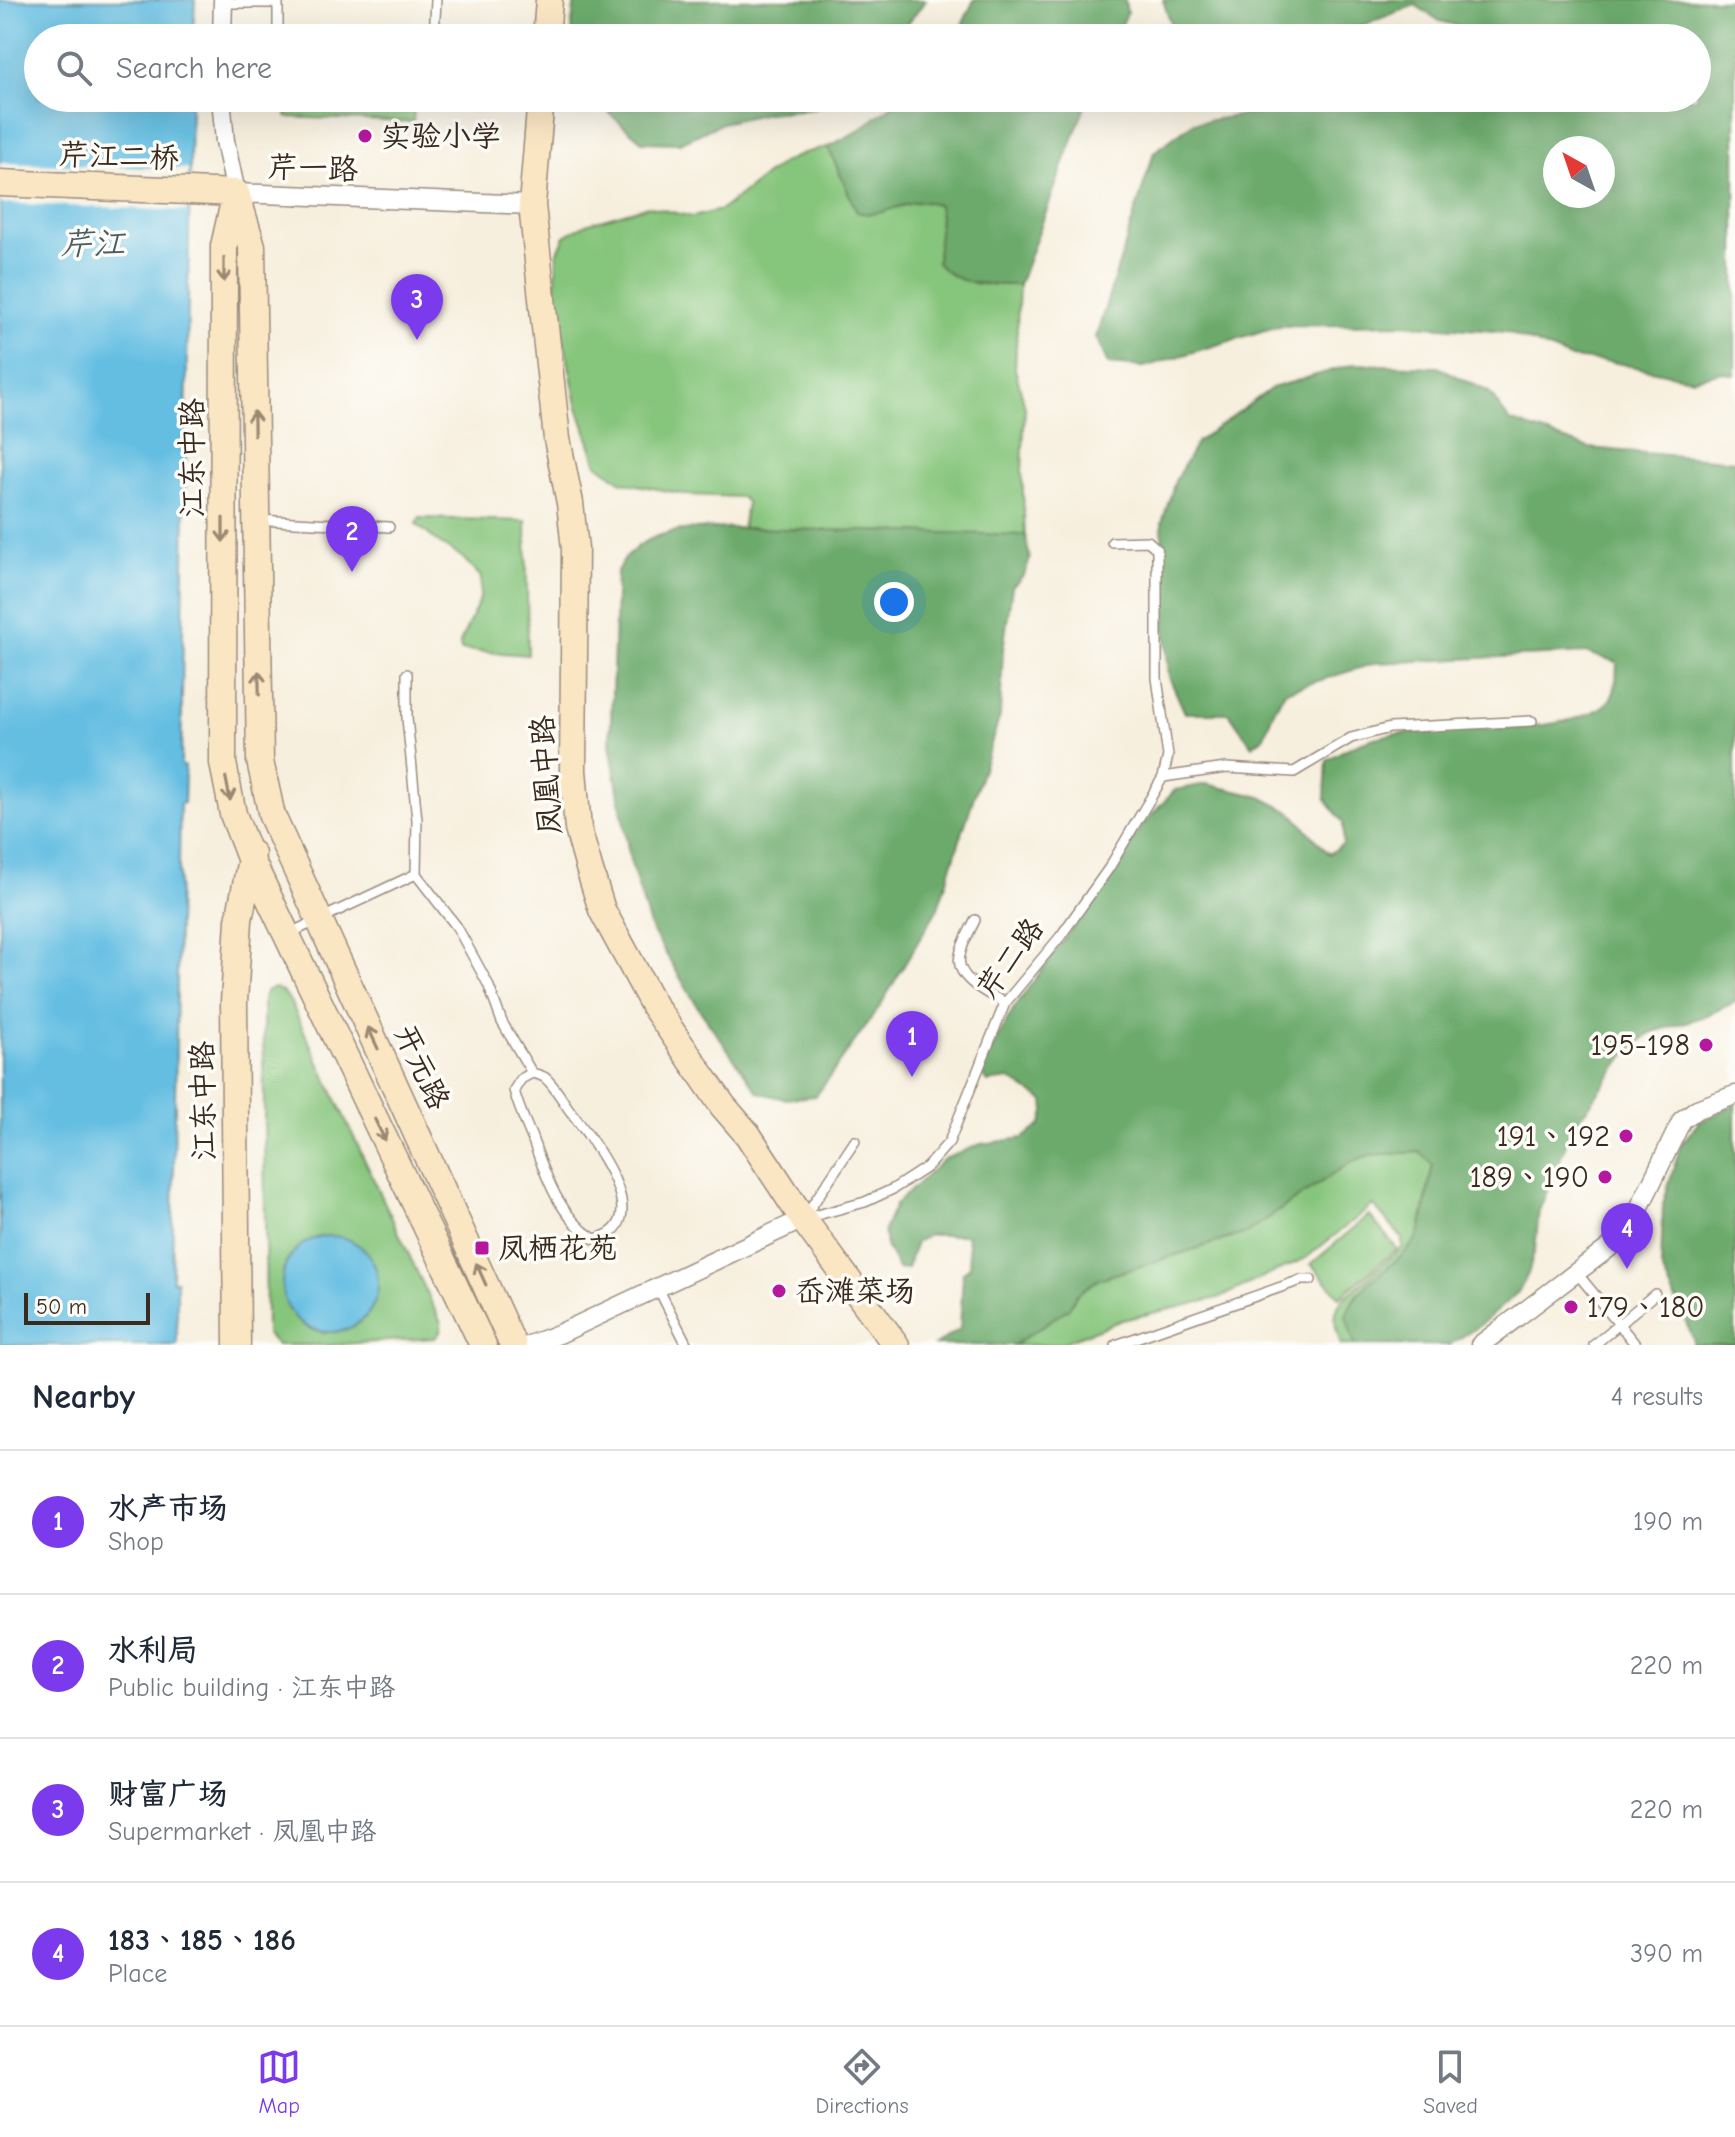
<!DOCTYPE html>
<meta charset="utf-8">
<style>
body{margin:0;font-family:"Comic Neue","LXGW WenKai TC",sans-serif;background:#f6f6f7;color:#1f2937}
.compass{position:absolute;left:1543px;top:136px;width:72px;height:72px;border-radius:50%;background:#fff;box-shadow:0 8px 32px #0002;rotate:320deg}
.scale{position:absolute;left:24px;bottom:20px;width:126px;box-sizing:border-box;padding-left:8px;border:4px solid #3b2a1e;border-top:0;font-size:22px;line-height:28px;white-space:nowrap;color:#3b2a1e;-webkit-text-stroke:6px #fdfcf7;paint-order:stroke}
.you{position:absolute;left:894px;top:602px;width:28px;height:28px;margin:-20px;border:6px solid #fff;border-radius:50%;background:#1a73e8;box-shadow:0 0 0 12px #1a73e833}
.badge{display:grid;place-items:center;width:52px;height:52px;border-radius:50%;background:#7c3aed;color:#fff;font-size:26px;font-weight:700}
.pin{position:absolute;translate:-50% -66px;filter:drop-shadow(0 2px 4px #0008)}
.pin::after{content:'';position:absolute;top:42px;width:28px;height:24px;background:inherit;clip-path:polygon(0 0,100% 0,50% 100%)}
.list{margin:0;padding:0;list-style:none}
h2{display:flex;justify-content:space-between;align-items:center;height:104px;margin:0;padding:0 32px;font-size:34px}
h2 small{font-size:26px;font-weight:400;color:#747a83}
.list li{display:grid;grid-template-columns:52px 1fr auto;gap:24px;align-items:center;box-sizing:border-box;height:144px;padding:0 32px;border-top:2px solid #e0e1e3}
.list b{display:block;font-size:30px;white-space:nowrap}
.list p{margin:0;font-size:26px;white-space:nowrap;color:#747a83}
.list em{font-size:26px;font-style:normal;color:#747a83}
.icon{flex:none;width:44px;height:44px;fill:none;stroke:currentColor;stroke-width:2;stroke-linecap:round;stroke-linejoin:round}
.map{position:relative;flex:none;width:1735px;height:1345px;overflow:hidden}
.search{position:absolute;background:#fff;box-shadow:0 8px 32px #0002;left:24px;right:24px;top:24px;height:88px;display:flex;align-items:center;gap:20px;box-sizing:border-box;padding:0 28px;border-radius:44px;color:#747a83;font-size:30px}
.sheet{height:680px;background:#fff}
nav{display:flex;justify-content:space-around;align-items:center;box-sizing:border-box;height:112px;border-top:2px solid #e0e1e3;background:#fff;font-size:22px;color:#747a83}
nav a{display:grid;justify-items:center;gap:4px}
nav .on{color:#7c3aed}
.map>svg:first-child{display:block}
.green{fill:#86c57c;stroke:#60784d;stroke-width:2;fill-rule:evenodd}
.forest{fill:#6caa6c;stroke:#546a45;stroke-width:2;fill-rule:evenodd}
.water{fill:#64bee2;stroke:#507480;stroke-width:2}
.pier{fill:#f7efde}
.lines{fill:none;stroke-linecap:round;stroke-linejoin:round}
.lane-casing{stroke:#998c7e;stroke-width:12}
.street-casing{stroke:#998c7e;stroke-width:21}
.secondary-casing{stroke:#998c7e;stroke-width:29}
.lane{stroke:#fff;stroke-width:9}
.street{stroke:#fff;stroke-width:18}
.secondary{stroke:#fbe6c4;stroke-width:26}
.oneway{stroke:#9b8871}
.poi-dot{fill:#b5179e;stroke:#fdfcf7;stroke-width:3}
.labels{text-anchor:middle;stroke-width:7;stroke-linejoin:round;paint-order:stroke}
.poi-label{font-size:30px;fill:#3b2a1e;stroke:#fdfcf7;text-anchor:start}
.street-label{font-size:30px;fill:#3b2a1e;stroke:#fdfcf7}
.water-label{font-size:32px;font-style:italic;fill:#495e63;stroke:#fdfcf7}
</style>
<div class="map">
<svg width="1735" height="1345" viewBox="0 0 1735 1345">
<rect width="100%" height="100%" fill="#fdfcf7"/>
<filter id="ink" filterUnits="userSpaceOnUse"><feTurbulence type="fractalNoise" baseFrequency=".0125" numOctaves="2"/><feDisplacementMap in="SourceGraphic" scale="16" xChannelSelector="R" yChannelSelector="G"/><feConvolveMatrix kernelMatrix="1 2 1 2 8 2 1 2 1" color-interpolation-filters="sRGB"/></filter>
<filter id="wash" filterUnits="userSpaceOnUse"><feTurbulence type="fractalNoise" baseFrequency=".006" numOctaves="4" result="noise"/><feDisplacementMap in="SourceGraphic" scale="32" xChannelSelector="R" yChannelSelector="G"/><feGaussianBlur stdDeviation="1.8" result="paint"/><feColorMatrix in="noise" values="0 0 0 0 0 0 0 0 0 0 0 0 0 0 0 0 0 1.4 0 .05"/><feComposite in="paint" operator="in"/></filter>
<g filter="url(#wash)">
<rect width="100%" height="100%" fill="#f7efde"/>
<path class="green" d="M287,98H415L413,122L286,117Z
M828,147L857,212C871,210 885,210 898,207C914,203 922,198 938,205L940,216L937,263L976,284L1019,285L1015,369L1025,407L1022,470L1025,535L742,528L747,503L741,497L688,495L622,482L597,464L577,404L555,297L557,254L565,236L586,224L648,206L692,217L721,210L782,163L804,153Z
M420,518L526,521L528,655L461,650L460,643L480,599L481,577L462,557L439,543L416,524Z
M275,988L284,993L290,1001L441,1323L440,1332L435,1338L327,1345H277L266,1334L263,998L267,990ZM323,1237C357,1242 374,1244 372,1283C372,1290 374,1301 371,1308C369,1315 360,1322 354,1325C339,1334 309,1336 298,1319C295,1314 294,1307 292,1301C289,1294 284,1285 283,1278C281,1256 306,1242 323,1237Z
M1420,1152L1433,1164L1419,1235L1405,1253L1356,1295L1346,1316L1355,1345H1341C1336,1328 1331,1317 1341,1301L1402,1248V1238L1373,1205L1306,1258L1218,1298L1122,1320L1056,1345H1014L1068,1308L1077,1294L1099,1279L1246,1233L1348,1164L1369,1155Z
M1369,1215L1397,1249L1340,1297L1311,1264Z"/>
<path class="forest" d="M575,0H926L896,38H573L572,23Z
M974,0H1125L1127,13L1116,38H956Z
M1163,0H1735V375L1722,372L1693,379L1612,362L1570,358L1507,332L1402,324L1279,326L1144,367L1108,364L1096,337L1154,152L1193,123L1305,105L1319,98H1697V38H1501L1440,21L1415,5L1330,38H1188L1172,28ZM1555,148H1603V196H1555Z
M601,98H832L813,109L766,113L722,123L680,143L643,142L611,115Z
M902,98H1088L1019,285C988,284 959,288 937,263L940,216L938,205C907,192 888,221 857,212L828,147L856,132Z
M1354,364L1438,367L1489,392L1510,421L1589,448L1735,461V1002L1703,1017L1650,1033L1626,1054L1572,1129L1539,1211L1535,1250L1528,1274L1518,1292L1479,1326L1449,1345H1355L1346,1316C1357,1281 1397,1268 1417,1238C1424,1227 1429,1181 1433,1165L1420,1152L1369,1155L1348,1164L1246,1233L1099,1279L1077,1294L1069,1308L1014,1345H935L960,1329L963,1272L970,1267L967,1235H928L916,1242L907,1268L898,1269L886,1246L884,1230L895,1205L944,1159L981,1144L1023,1138L1041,1125L1045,1112L1044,1101L1010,1079L988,1082L983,1077V1064L1014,1008L1090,904L1145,822L1175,790L1207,784L1261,797L1292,813L1329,854L1343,844V823L1325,798L1327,760C1346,748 1367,738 1389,735C1443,726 1568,738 1607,703C1618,693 1616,675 1617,662L1587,653L1376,663L1285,691L1273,713L1264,737L1252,746L1229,713H1185L1169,677L1165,629L1162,523L1175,481L1197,442L1272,388Z
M742,528L1025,535L1030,559L1024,575L1012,587L1003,650L1000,716L938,908L880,1006L816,1096L784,1099L758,1092L699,1009L651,929L630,860L610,744L617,571C642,524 695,529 742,528Z
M1735,1104V1345H1693V1338L1661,1267L1663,1204L1681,1144L1699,1122Z"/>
<path class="water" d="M0,0H195L193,38H38V98H191L181,765L185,767L184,803L180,804L172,1281H177V1345H0Z
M282 1284a48 48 0 1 1 96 0a48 48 0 1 1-96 0Z"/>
<path class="pier" d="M0,163L188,169L187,211L0,203Z"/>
</g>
<g filter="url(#ink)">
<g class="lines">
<defs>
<path id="lane" d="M223,3H278
M278,38V0
M434,38L436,0
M258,520L389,527
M407,674V718L417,820L416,874L457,927L488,984L502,1022L532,1073
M1163,777L1226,768L1294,772L1351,738L1390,728L1532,721
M975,920C970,931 962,943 960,955C954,979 989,994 1005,1003
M288,934L416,874
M532,1073C536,1074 540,1075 544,1077C554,1084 563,1102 571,1112C591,1138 660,1226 594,1239C558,1215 546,1176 532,1138C525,1121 518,1107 514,1090L521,1079Z
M805,1216L855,1141
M806,1218L865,1202L893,1189L927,1167L949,1142L1005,1003L1060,937L1109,868L1163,777L1168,756L1157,678V549L1148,541L1112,542
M1576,1272L1636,1345
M658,1288L687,1345
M1116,1345L1301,1280H1311
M1594,1345L1655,1294"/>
<path id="street" d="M222,38L223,0
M221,98L225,141L236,193L532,205
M529,1345L559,1334L803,1219
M1480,1345L1614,1244L1631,1225L1682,1120L1697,1109L1735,1095"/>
<path id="secondary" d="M546,38L549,0
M541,98L532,205L557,439L570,503L575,549L573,770L578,829L589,868L602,910L654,1006L723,1106L748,1135L803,1219L896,1345
M0,183L236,193
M236,193L224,246L223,763L233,814L250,858L483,1345
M237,196L252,246L260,761L272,816L513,1345
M237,1345L234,1002L239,920L252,854"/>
</defs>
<use href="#lane" class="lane-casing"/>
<use href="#street" class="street-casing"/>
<use href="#secondary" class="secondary-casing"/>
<use href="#lane" class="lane"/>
<use href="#street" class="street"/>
<use href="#secondary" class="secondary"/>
</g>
<defs><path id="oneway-shaft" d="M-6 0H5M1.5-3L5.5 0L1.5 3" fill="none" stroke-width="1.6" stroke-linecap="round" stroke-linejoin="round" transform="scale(2)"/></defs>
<g class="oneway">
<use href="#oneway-shaft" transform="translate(224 270) rotate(90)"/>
<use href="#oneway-shaft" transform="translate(254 423) rotate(-91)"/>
<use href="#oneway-shaft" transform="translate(223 530) rotate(90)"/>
<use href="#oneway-shaft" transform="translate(259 683) rotate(-91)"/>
<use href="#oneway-shaft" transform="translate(228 789) rotate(79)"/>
<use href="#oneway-shaft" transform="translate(373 1038) rotate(-115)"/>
<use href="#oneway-shaft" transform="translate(380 1130) rotate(64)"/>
<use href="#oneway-shaft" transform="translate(481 1274) rotate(-114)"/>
</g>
</g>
<g class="poi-dot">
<circle cx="365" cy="136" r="8"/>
<circle cx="1706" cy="1045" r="8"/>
<circle cx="1626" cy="1136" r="8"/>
<circle cx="1605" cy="1177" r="8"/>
<rect x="474" y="1240" width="16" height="16" rx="4"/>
<circle cx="779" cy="1291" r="8"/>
<circle cx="1571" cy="1307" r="8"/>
</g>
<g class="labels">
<g class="poi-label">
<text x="381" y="146">实验小学</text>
<text x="1690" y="1055" text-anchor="end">195-198</text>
<text x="1610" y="1146" text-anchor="end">191、192</text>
<text x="1589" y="1187" text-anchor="end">189、190</text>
<text x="498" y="1258">凤栖花苑</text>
<text x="795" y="1301">岙滩菜场</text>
<text x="1587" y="1317">179、180</text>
</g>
<g class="street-label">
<text transform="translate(119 156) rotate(2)" y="10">芹江二桥</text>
<text transform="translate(313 168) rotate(2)" y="10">芹一路</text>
<text transform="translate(192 458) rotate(-90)" y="10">江东中路</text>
<text transform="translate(546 775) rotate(-94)" y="10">凤凰中路</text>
<text transform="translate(1010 958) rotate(-54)" y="10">芹二路</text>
<text transform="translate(422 1067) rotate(65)" y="10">开元路</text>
<text transform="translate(203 1101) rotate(-91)" y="10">江东中路</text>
</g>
<g class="water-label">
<text x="93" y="254">芹江</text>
</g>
</g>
</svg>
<svg class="compass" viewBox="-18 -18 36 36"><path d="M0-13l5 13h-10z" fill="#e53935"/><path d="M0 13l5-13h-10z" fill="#747a83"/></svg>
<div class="scale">50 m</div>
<div class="you"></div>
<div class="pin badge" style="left:912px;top:1077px">1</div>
<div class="pin badge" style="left:352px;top:572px">2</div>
<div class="pin badge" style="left:417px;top:340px">3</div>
<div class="pin badge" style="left:1627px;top:1269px">4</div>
<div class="search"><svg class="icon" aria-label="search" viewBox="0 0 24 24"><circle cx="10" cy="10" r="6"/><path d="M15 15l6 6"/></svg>Search here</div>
</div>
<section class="sheet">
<h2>Nearby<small>4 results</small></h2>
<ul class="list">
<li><span class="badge">1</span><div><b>水产市场</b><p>Shop</p></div><em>190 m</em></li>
<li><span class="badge">2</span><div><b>水利局</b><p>Public building · 江东中路</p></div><em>220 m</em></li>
<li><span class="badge">3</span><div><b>财富广场</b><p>Supermarket · 凤凰中路</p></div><em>220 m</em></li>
<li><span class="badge">4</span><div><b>183、185、186</b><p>Place</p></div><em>390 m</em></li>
</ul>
</section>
<nav>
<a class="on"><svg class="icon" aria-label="map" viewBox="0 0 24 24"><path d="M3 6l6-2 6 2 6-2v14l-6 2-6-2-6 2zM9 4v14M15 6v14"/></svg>Map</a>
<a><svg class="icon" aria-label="directions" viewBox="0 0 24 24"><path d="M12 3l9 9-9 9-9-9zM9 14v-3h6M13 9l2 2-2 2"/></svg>Directions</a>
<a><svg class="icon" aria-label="saved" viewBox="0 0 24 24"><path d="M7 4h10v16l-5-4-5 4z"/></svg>Saved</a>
</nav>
